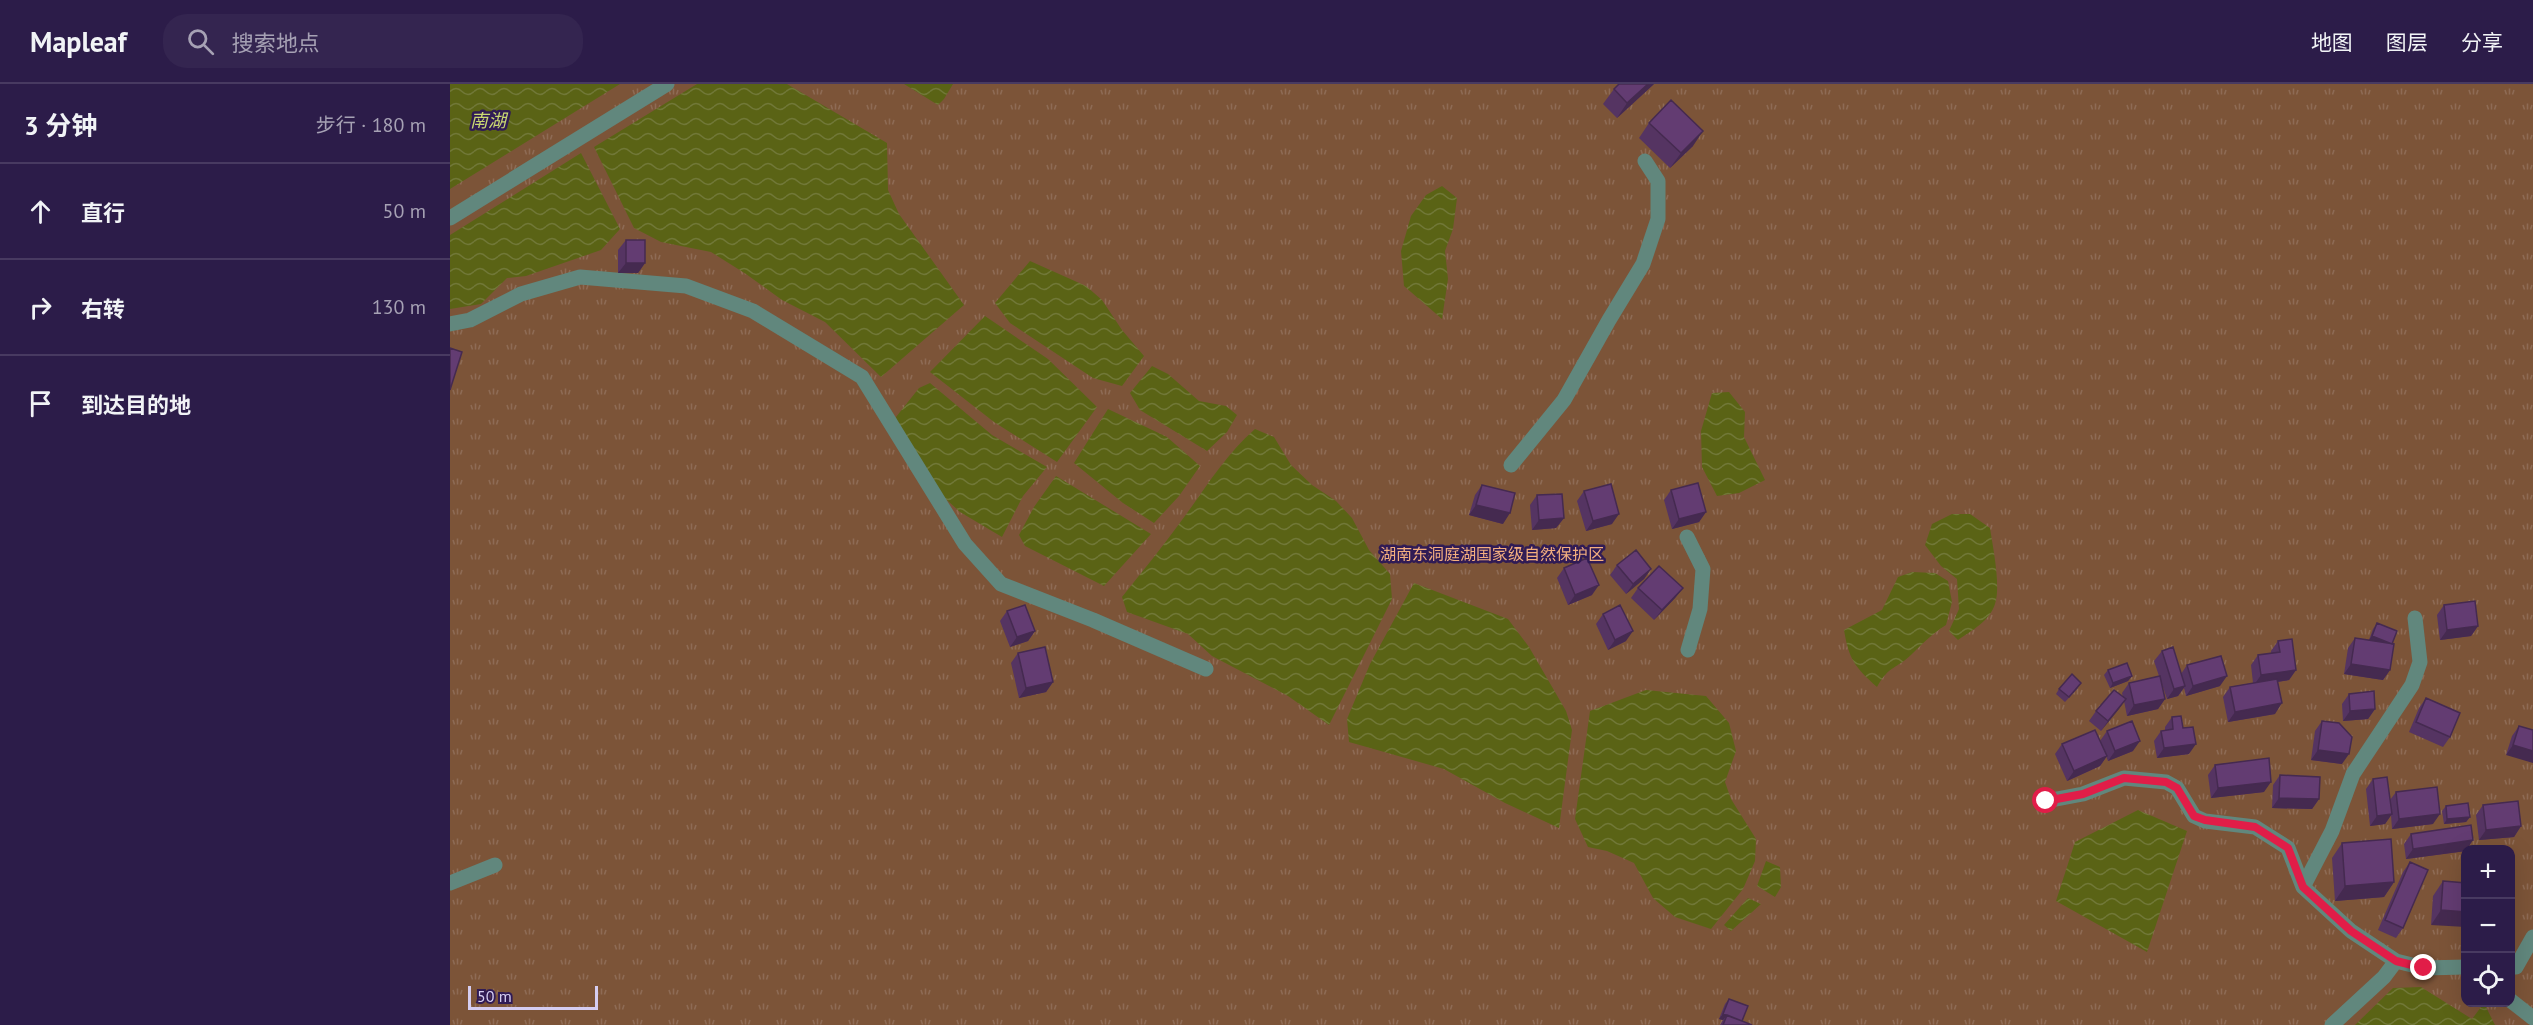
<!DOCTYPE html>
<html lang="zh">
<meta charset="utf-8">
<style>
body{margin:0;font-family:"PT Sans","Noto Sans SC",sans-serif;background:#342550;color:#f1f3f6}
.controls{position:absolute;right:18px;bottom:18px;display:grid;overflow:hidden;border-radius:12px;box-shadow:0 6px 24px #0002}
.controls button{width:54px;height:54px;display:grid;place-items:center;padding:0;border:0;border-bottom:2px solid #483a61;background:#2c1c49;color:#f1f3f6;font:30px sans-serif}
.scale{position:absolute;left:18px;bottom:15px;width:130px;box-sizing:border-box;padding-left:6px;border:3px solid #d5cdf1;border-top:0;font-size:16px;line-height:21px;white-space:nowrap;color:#d5cdf1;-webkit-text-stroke:4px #301b55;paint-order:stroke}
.stop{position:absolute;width:18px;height:18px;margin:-14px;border:4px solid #e11d48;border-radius:50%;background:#fff}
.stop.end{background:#e11d48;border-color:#fff;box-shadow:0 2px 6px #0008}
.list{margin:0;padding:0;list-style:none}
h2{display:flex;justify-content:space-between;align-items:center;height:78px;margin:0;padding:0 24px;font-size:26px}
h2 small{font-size:20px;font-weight:400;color:#a6a1b4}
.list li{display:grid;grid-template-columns:39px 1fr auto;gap:18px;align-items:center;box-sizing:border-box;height:96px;padding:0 24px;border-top:2px solid #483a61}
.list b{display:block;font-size:22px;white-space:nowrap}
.list em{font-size:20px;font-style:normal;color:#a6a1b4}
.icon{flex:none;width:33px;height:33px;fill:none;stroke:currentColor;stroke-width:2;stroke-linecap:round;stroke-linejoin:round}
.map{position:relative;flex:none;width:2083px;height:941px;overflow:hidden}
header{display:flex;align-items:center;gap:36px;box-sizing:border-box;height:84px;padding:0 30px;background:#2c1c49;border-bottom:2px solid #483a61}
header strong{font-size:28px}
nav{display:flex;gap:33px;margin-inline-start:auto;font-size:21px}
.search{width:420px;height:54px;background:#342550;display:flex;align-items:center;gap:15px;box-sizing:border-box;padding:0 21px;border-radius:24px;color:#a6a1b4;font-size:22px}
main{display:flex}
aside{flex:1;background:#2c1c49}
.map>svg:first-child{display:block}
.park{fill:url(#park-tufts);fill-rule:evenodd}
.water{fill:url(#water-waves)}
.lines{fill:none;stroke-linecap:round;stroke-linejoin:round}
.minor{stroke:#61877d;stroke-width:15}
.wall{fill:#553462}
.shaded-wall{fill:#452a50}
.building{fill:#633c72;stroke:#452a50;stroke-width:1.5}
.route{stroke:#e11d48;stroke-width:8}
.labels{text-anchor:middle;stroke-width:5;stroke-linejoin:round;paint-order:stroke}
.park-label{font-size:16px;fill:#f4af7f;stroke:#301b55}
.water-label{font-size:18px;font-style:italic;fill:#cad972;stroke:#301b55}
</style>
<header>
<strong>Mapleaf</strong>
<div class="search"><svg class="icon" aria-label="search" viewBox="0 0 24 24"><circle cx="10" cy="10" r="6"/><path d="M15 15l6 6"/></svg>搜索地点</div>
<nav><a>地图</a><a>图层</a><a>分享</a></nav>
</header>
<main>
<aside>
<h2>3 分钟<small>步行 · 180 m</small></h2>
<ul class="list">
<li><svg class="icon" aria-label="ahead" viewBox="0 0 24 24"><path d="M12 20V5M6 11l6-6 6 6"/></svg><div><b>直行</b></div><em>50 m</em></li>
<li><svg class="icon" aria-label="right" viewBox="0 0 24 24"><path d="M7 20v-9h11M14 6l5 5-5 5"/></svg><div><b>右转</b></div><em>130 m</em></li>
<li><svg class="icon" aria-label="arrive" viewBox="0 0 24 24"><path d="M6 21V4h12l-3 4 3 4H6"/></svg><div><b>到达目的地</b></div></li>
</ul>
</aside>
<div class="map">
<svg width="2083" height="941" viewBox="0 0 2083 941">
<defs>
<pattern id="park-tufts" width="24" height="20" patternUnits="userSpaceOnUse" patternTransform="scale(1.5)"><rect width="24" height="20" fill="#7c5438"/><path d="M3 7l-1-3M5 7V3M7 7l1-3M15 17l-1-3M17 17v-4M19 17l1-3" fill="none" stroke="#8e6b55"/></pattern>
<pattern id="water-waves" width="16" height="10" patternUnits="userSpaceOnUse" patternTransform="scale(1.5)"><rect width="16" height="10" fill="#5a6315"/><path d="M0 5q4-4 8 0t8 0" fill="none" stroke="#717838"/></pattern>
</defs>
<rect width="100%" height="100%" fill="#3a2661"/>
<path class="park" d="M0,0H2083V941H0ZM2016,766H2060V918H2016Z"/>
<path class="water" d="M0,0H170L0,105Z
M247,0H337L437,59L438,106L449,130L514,221L431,293L375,238L332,216L296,190L261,168L211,158L184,144L144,63Z
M454,0H503L494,15L488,21Z
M131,69L170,145L151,166L76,192L57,194L31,220L0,225V151Z
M992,102L1007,114L1003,145L995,167L998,195L992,235L954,202L951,167L961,132L976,111Z
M580,177L636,202L652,216L672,246L694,272L672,302L643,294L560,239L545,219Z
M535,232L598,275L647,323L607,378L544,338L480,288Z
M702,282L718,290L749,317L776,322L787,331L777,348L757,367L690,326L680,309Z
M480,299L542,351L597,383L573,412L552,453L510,428L486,406L451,357L446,333L469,304Z
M1279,308L1295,328L1294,353L1315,396L1289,409L1267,412L1252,383L1251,347L1262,309Z
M658,325L717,353L750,382L729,412L704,439L673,419L624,379Z
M805,345L824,353L841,381L862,401L886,417L902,434L919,466L940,490L942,515L879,641L838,612L762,572L738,550L677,528L672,513C692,488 713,462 732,436C755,405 775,371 805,345Z
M606,392L701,450L654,502L575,462L569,451L584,423Z
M1502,430H1520L1540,444C1543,464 1551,502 1545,520C1540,537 1521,547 1508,556L1499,547L1509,525L1507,495L1491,482L1475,461L1482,440Z
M1462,488L1485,489L1498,497L1502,518L1496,541C1482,550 1474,558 1462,570C1447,585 1439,581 1427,603C1405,583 1399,576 1394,546L1432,526L1448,493Z
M964,499L1058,535L1079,563L1116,627L1122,646L1109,744L1055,719L994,685L899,658L897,635L920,580Z
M1196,606L1256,612L1279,639L1286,667L1275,698L1281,715L1306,755L1305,777L1293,805L1261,845L1225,833L1203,814L1184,779L1157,767L1138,763L1125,735L1140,627Z
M1688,726L1737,747L1697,868L1606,817L1625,758Z
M1316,777L1330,783L1331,803L1325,813L1307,802Z
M1298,814L1311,820L1281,847L1274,841Z
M1971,903L2022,935L2034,919L2045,941H1905L1943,904Z"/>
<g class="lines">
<path class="minor" d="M0,134L217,0
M0,240L20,236L71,210L130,193L236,202L303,227L412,293L515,460L551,500L643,536L756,585
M1061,381L1114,316L1159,236L1193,180L1208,135V97L1195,77
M1237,453L1253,485L1250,525L1238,566
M1596,717L1633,710L1674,694L1716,698L1727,704L1744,732L1755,737L1805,743L1838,764L1853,803L1901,847L1946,877L1934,893L1882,941
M0,799L45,781
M1853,803L1882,747L1903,690L1962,601L1970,578L1965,534
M1946,877L1974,884L2016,883
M2060,883H2066L2083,853
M2060,916L2083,934"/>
</g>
<path class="wall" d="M1204,0L1167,34L1153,20L1164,5Z
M1199,39L1243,62L1220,84L1189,54Z
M176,156L195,179L188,189H168V166Z
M1032,401L1053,440L1019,431L1025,411Z
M1221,406L1256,428L1249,438L1222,445L1214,416Z
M1134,407L1162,440L1136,447L1127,417Z
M1087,411L1114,434L1106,444L1082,446L1080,421Z
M1167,481L1201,485L1194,495L1176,510L1160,491Z
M1114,484L1142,511L1118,521L1107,494Z
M1188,504H1233L1225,514L1204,536L1181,514Z
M1994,521L2028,542L2021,552L1990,556L1987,531Z
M557,527L585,547L578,557L560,563L550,537Z
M1153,530L1176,557L1158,566L1146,540Z
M1927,539L1942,560L1940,586L1933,596L1894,590L1898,564L1905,554L1919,556L1923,545Z
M1828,557L1846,586L1839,596L1828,598L1825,630L1778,638L1773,613L1780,603L1803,599L1801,581L1808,571L1821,570V567Z
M1712,567L1731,590L1737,581L1770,602L1736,612L1734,604L1728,612L1717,615L1710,594L1715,615L1708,625L1677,632L1674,617L1651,647L1639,637L1646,627L1673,613L1672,609L1679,599L1709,592L1704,577Z
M568,569L603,598L596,608L569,614L561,579Z
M1658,586L1682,592L1678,597L1660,604L1654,591Z
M1628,604L1615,618L1606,610L1609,605Z
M1899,610L1925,625L1918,635L1893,637L1892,620Z
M1976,614L2000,653L1993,663L1959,648L1969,624Z
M1722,633L1733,644L1739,670L1707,674L1704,657L1711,647L1715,646V643Z
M1872,637L1892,680L1861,676L1865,647Z
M2069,642L2083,646L2056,671L2062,652Z
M1657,647L1683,667L1658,677L1650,657Z
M1612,660L1657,672L1650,682L1617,697L1605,670Z
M1765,681L1814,708L1761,714L1758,691Z
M1830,691L1869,715L1862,725L1822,724L1823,701Z
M1923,695L1940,716L1946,708L1983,740L1942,745L1941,731L1935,740L1920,742L1916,705Z
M2033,721L2071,742L2064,753L2029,756L2026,731Z
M1996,722L2020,733L2016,738L1994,740L1992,727Z
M1961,750L2016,765V767L1956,775L1954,760Z
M1892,759L1944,798L1934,813L1885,817L1882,774Z
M1960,778L1953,844L1946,854L1928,846L1953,788Z
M1993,797L2016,799L1981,841L1983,812Z
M1279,915L1292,937L1302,941H1270L1273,936L1269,935L1275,920Z"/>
<path class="shaded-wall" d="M1198,0H1204L1167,34L1177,19Z
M1253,47L1243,62L1220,84L1231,69Z
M176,179H195L188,189H168Z
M1026,421L1060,429L1053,440L1019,431Z
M1256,428L1249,438L1222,445L1229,435Z
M1169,430L1162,440L1136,447L1143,437Z
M1114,434L1106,444L1082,446L1089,436Z
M1201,485L1194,495L1176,510L1183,500Z
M1149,501L1142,511L1118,521L1125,511Z
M1233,504L1225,514L1204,536L1212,526Z
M2028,542L2021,552L1990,556L1997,546Z
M585,547L578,557L560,563L567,553Z
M1183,547L1176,557L1158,566L1165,556Z
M1922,552L1942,560L1918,557Z
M1901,580L1940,586L1933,596L1894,590Z
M1846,586L1839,596L1804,601L1811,591Z
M1682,592L1678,597L1660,604L1663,599Z
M1777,592L1770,602L1736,612L1743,602Z
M603,598L596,608L569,614L576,604Z
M1735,602L1728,612L1717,615L1724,605Z
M1676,615L1669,625L1651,647L1658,637Z
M1715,615L1708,625L1677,632L1684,621Z
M1832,619L1825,630L1778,638L1785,628Z
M1925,625L1918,635L1893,637L1900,627Z
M1690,657L1683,667L1658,677L1665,667Z
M1746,660L1739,670L1707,674L1714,664Z
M2063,661L2083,667V679L2056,671Z
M1868,666L1899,670L1892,680L1861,676Z
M1657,672L1650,682L1617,697L1624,687Z
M1821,698L1814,708L1761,714L1768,704Z
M1829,714L1869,715L1862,725L1822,724Z
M1942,730L1935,740L1920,742L1927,732Z
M1990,730L1983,740L1942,745L1949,735Z
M2020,733L2016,738L1994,740L1997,735Z
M2071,742L2064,753L2029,756L2036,746Z
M2023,756L2016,767L1956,775L1963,765Z
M1944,798L1934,813L1885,817L1895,802Z
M1991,826L2016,828V843L1981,841Z
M1273,930L1277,931L1273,936L1269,935Z"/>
<path class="building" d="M1169,0H1198L1177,19L1164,5Z
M1221,16L1253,47L1231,69L1199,39Z
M176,156H195V179H176Z
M0,264L12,268L0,306Z
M1248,399L1256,428L1229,435L1221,406Z
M1161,400L1169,430L1143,437L1134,407Z
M1032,401L1065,409L1060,429L1026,421Z
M1112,410L1114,434L1089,436L1087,411Z
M1186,466L1201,485L1183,500L1167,481Z
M1137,474L1149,501L1125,511L1114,484Z
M1209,482L1233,504L1212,526L1188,504Z
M2025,517L2028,542L1997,546L1994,521Z
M575,521L585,547L567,553L557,527Z
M1170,521L1183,547L1165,556L1153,530Z
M1927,539L1947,547L1942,560L1922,552Z
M1905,554L1944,560L1940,586L1901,580Z
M1842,555L1846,586L1811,591L1808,571L1830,568L1828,557Z
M595,563L603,598L576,604L568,569Z
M1723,563L1735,602L1724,605L1712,567Z
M1771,572L1777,592L1743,602L1737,581Z
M1677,579L1682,592L1663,599L1658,586Z
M1622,590L1631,599L1619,613L1609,605Z
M1710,592L1715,615L1684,621L1679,599Z
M1827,595L1832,619L1785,628L1780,603Z
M1664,606L1676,615L1658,637L1646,627Z
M1924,607L1925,625L1900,627L1899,610Z
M1976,614L2010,629L2000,653L1966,638Z
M1731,632L1733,644L1743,643L1746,660L1714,664L1711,647L1723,645L1722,633Z
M1682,637L1690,657L1665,667L1657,647Z
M1872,637L1889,639L1902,653L1899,670L1868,666Z
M2069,642L2083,646V667L2063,661Z
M1645,646L1657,672L1624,687L1612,660Z
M1819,674L1821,698L1768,704L1765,681Z
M1830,691L1870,693L1869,715L1829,714Z
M1937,693L1942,730L1927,732L1923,695Z
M1987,703L1990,730L1949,735L1946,708Z
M2068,717L2071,742L2036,746L2033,721Z
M2018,719L2020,733L1997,735L1996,722Z
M2021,741L2023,756L1963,765L1961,750Z
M1941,755L1944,798L1895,802L1892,759Z
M1960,778L1978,786L1953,844L1935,836Z
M1993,797L2016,799V828L1991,826Z
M1279,915L1298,922L1292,937L1273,930Z
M1277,931L1302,941H1273Z"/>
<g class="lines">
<path class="route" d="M1596,717L1633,710L1674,694L1716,698L1727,704L1744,732L1755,736L1805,743L1838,764L1853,803L1901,847L1946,877L1974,884"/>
</g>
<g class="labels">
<g class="park-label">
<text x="1042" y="476">湖南东洞庭湖国家级自然保护区</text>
</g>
<g class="water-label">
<text x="38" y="43">南湖</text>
</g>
</g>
</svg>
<div class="controls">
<button>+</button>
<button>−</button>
<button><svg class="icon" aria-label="locate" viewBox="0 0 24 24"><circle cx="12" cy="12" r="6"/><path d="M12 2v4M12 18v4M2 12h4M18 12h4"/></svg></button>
</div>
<div class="scale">50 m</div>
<div class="stop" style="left:1596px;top:717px"></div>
<div class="stop end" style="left:1974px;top:884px"></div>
</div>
</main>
